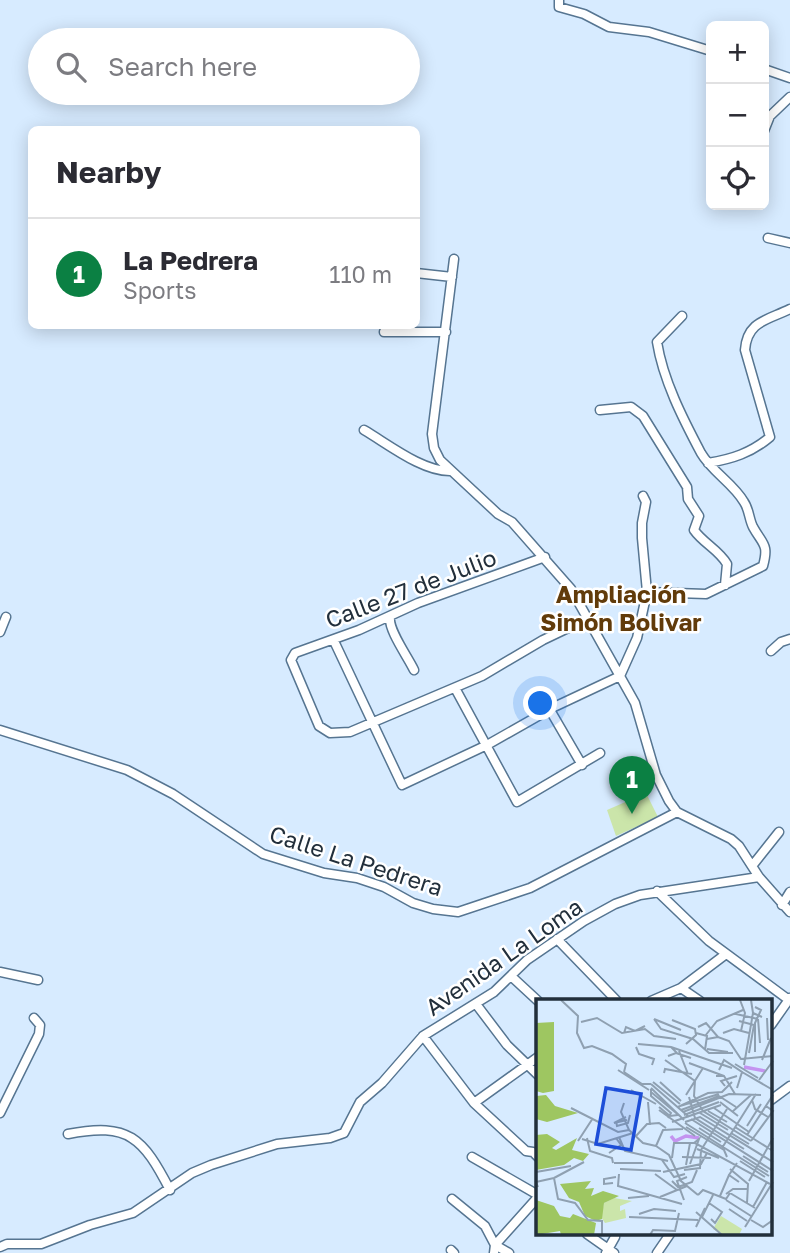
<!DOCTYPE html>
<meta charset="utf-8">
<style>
body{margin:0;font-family:"Golos Text",sans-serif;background:#f7f7f7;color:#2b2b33}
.controls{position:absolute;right:21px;top:21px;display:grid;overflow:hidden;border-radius:10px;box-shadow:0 4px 18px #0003}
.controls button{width:63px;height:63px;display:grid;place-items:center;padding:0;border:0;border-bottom:2px solid #e1e1e2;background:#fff;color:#2b2b33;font:35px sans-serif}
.you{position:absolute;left:541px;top:704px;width:24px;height:24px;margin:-18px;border:5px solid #fff;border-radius:50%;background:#1a73e8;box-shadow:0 0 0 10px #1a73e833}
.badge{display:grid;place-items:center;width:46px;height:46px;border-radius:50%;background:#0b8043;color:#fff;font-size:23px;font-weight:700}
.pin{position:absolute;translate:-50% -58px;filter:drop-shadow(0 2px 4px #0008)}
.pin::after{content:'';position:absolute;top:37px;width:24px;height:21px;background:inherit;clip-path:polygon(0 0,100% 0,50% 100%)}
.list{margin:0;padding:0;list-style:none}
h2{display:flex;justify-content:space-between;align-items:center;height:91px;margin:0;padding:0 28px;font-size:30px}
h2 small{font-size:23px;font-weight:400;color:#7c7c81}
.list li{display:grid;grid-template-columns:46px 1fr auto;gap:21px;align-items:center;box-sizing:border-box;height:112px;padding:0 28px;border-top:2px solid #e1e1e2}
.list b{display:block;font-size:26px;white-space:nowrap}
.list p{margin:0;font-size:23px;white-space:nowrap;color:#7c7c81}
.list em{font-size:23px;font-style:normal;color:#7c7c81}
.icon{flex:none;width:38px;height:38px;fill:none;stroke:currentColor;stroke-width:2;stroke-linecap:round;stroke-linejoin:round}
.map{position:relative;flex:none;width:790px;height:1253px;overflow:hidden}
.search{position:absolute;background:#fff;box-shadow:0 4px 18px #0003;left:28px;top:28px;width:392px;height:77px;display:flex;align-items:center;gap:18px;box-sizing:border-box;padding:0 24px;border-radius:38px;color:#7c7c81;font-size:26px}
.panel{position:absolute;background:#fff;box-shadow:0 4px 18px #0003;left:28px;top:126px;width:392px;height:203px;border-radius:10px}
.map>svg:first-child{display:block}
.garden{fill:#cbe5aa}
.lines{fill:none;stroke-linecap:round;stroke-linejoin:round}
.street-casing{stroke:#567591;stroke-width:11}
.street{stroke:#fff;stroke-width:8}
.labels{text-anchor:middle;stroke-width:5;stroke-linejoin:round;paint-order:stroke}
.street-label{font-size:23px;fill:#222f3b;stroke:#fff}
.neighbourhood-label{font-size:24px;font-weight:bold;fill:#613b0a;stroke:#fff}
.inset-river{fill:none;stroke:#c494f0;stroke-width:3.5}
.inset-road{fill:none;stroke:#8fa0b1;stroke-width:2}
.view{fill:#1d4ed8;fill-opacity:0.15;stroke:#1d4ed8;stroke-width:3.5}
.inset-edge{fill:none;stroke:#222f3b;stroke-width:3.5}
</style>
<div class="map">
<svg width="790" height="1253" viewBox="0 0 790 1253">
<rect width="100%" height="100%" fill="#d7ebff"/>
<path class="garden" d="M646,793L658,817L616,836L607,810Z"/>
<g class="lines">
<defs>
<path id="street" d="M559,0V7L584,14L609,27L649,32L711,51
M764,69L790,78
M764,131L770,116L790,97
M768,238L790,243
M454,259L432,434L434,448L440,460L498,514L512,522L571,589L635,703L656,775L669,801L677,812L731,839L739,846L759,877L790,912
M416,273L452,277
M384,332H446
M600,410L631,407L643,416L687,487L688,499L699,516L694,530C703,543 719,550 727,564L725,585
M364,430C388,444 423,472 451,471
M708,463C732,459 751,453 770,437L745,350C747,321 768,320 790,309
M545,557L418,603L359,630L295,653L291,660L319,726L330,733L350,732L482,676L543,640L589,618
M647,592L706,594L763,566C769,544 763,545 753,527C749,519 749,509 744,502C733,483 712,472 701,453C683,419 663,380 657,342L682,316
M390,617C388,630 408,657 414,670
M0,632L6,617
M334,641L402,785L487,745L554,707L620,676L637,638L647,592L642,538V523L646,502L643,496
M771,651L781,642L790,639
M455,688L517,802L600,753
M550,710L582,765
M0,730L127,770L173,794L263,854L324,873L357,878L384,887L413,903L433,909L458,912L530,888L677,812
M752,866L779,832
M657,891L709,941L789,1000
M782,905L790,892
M557,939L617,1001
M0,972L38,980
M511,976L538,1001
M651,1001L681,988
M700,1001L681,988L726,954
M476,1004L507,1045L538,1075
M771,1025L790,998
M423,1036L474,1103L526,1151L533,1152L538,1157
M771,1100L790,1086
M474,1103L538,1057
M0,1113L39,1034L40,1025L34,1018
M68,1134C129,1122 143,1138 170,1190
M472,1157L538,1195
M452,1199L485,1226L495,1245L509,1253
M587,1234L614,1253
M0,1247L7,1244H41L90,1225L133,1213L192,1173L211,1165L277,1144L330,1138L344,1133L360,1102L382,1083L423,1036L494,992L527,960L584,921L615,904L640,895L759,877
M451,1250L454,1253
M494,1253L495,1245L538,1197
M606,1253L615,1237
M657,1253L670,1234"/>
</defs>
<use href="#street" class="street-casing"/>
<use href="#street" class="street"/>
</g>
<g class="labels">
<g class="street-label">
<text transform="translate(411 589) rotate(-21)" y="8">Calle 27 de Julio</text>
<text transform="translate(356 861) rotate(18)" y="8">Calle La Pedrera</text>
<text transform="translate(504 957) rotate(-35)" y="8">Avenida La Loma</text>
</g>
<g class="neighbourhood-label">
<text x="621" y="603">Ampliación<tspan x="621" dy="28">Simón Bolivar</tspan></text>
</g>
</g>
<g transform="translate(536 999)">
<rect width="236" height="236" fill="#d7ebff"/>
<path d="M78,199L96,202L84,207V212L89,210L90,219L69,224L65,218L68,204Z" fill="#cbe5aa"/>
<path d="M18,23V92L7,94L0,92V24ZM10,96L19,107L42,114L11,123L0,120V97ZM11,135L24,143L16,149L20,151L41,139L36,151L53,155L47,162L38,159L28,166L0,171V136ZM55,182L49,190L58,189L55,197L67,192L83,197L68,204L66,220L60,222L49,217L43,203L33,199L24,185ZM0,201L18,207L24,217L34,219L37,215L60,224L58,236H25L24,232L0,236Z" fill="#9ec661"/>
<path d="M185,217L206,230L203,236H187L177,230Z" fill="#cbe5aa"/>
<path class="inset-river" d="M208,68L229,72M135,137L139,142L150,137L163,139"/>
<path class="inset-road" d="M25,1L42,17L41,34L48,49L56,47L76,55L90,65L88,73M204,1L209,14L205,32M215,1L217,14L226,18M219,8L225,11L219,24V53M200,15L222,20M231,19L232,41M118,20L125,30L157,40L173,54H197M118,20L145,31M222,20L224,44M136,21L159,30L160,36L150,45M203,22L218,26L213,54M45,23L61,19L86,34L109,30L118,37L140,40M162,28L170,24L182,38M88,34L90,28L99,32L109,27M160,34L171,37L169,51M187,34L198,30L213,34M169,37L181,22L207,11M171,40L182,38L193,42L205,60L237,57M102,45L135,48L141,54M100,48L103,55L118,60L116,66M135,48L196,69M171,50L192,53M143,52L152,75M132,57L140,54L155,59M129,61L159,82L158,97L167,112L215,142M226,61L235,39M153,64L188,77M199,65L222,79M208,66L217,14M82,71L113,91M183,71L188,61L206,73L201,89M88,73L106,85H115M206,73L237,91M128,74L129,70L156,75M180,77H188L199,95M223,81L237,62M117,83L144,105M124,83L145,102M115,85L153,118M189,87L185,82L201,77M115,89L148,121M115,90V97L135,114L132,119M95,91L120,105M115,93L145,118M150,96L167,69M153,98L159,119L208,150M216,101L219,110L232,118M112,103L114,126M184,103L202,117M88,104L85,113L93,131L107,144L120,147M144,107L183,95M123,108L134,117L142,116M142,108L172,94L186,93L196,83M35,109L82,133L93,131M178,109L213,133M123,111L159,137M145,111L183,97L200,108M172,112L191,123M147,113L193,95L225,96M196,113L215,96M164,114L192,131M148,116L183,103M90,118L78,124L91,121M155,120L237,172M80,122L81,127L92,124L94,116M136,123L185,106M149,123L164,118L237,163M149,124L233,177M211,127L225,105M150,128L188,151L191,158M199,128L237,152M163,129L185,143M147,130L127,131L120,147L133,156L145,182L162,196M195,134L213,145M211,136L237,96M100,137L111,125L123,124L130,129M83,138L89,152L132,162M51,139L54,152L76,159L77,164M46,140L62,145L97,134M42,142L57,119M215,142L237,112L230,107M186,149L220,95M161,150L183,159M73,154L85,146L80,139M207,157L232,173M146,158L175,159M136,159L138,144H159L234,185M126,161L138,178L149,175M204,162L229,178M78,164H107M201,164L193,176L203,183M154,165L163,140L158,144M150,166L154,144M84,170L125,172M194,170L212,185L211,204M148,171L164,169L165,151L191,110M0,173L35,167M127,173L165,165L171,154M83,175L82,187L146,205M119,175L141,191M18,179L22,200L39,204L52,221L66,222V236M18,179L48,163M136,182L142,188L156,183L161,171M213,182L237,139M77,184L68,185V180L80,178M2,188L0,183L18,179M190,195L197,190H212M162,196L167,191L190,200L194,194L219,209M184,197L193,176M124,198L151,187M92,199L113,197M148,201L141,182L151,178M190,201L215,217M173,204L186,213L179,224L175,220M217,208L231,183M193,210L211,222M160,213L186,236M103,215L118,210L140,212M93,218L162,221M166,218L177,196M215,221L227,228L237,221M160,228L169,209M209,228L237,183M114,236L117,231L139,232L143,214"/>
<path class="view" d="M70,89L105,95L95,151L60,145Z"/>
<rect width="236" height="236" class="inset-edge"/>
</g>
</svg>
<div class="controls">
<button>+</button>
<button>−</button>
<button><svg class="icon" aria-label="locate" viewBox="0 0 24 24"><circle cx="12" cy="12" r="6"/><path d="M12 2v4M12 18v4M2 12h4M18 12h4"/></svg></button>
</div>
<div class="you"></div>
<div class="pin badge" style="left:632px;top:814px">1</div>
<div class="search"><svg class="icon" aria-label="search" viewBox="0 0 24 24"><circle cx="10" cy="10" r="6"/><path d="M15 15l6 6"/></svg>Search here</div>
<section class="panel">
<h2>Nearby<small></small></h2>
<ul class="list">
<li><span class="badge">1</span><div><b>La Pedrera</b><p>Sports</p></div><em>110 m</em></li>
</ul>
</section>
</div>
